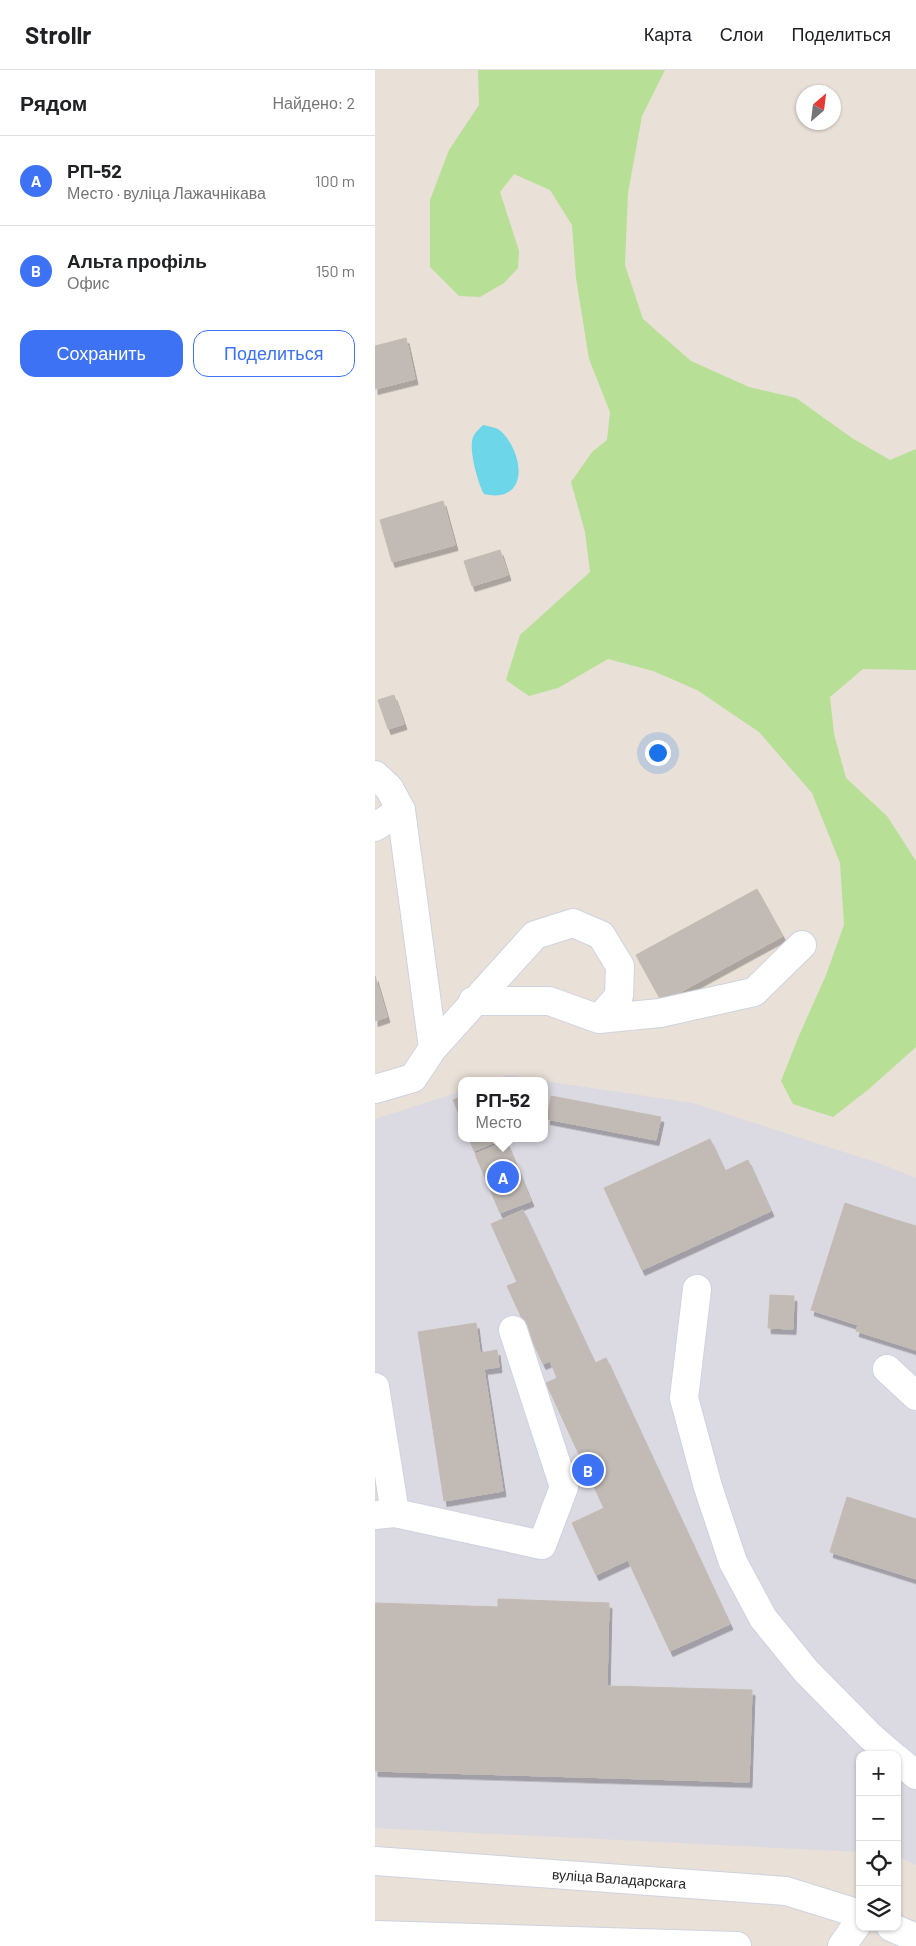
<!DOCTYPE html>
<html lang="ru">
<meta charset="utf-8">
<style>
body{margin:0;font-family:Barlow,sans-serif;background:#f2f2f2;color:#202124}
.controls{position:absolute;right:15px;bottom:15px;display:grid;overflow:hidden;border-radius:10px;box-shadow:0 1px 4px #0004}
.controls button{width:45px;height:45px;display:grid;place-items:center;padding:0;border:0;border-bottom:1px solid #e0e0e0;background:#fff;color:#202124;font:25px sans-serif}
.compass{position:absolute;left:421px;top:15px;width:45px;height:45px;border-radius:50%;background:#fff;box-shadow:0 1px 4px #0004;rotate:28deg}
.you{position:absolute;left:282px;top:682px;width:18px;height:18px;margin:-12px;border:4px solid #fff;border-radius:50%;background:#1a73e8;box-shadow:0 0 0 8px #1a73e833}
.badge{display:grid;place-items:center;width:32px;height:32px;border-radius:50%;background:#3c72f3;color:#fff;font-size:16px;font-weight:700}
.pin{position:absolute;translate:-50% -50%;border:2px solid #fff;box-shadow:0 1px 5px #0006}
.popup{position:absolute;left:83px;top:1007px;width:90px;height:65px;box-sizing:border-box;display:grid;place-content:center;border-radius:10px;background:#fff;filter:drop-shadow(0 1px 4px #0005);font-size:16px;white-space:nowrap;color:#757577}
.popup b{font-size:19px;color:#202124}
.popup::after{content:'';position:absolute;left:50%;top:100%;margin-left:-10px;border:10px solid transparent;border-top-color:#fff}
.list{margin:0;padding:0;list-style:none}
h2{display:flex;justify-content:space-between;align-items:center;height:65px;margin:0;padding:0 20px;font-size:21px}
h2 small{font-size:16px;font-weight:400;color:#757577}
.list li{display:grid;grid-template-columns:32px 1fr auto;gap:15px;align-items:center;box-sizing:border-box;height:90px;padding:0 20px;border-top:1px solid #e0e0e0}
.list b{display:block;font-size:19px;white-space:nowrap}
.list p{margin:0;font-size:16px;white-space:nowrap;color:#757577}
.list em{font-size:16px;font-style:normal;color:#757577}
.actions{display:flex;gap:10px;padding:15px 20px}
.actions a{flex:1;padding:11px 0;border:1px solid #3c72f3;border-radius:15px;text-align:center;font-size:18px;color:#3c72f3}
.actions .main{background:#3c72f3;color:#fff}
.icon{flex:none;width:28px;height:28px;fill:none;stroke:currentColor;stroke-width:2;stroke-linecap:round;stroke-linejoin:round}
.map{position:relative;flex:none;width:541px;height:1876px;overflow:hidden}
header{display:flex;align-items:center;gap:30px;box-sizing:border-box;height:70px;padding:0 25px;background:#fff;border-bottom:1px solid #e0e0e0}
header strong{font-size:24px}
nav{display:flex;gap:28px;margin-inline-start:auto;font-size:18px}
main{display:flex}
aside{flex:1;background:#fff}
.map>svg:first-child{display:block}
.industrial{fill:#dbd9e1}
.green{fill:#b7df96}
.water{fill:#6dd6e9}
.building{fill:#c1bab5;stroke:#c4bcb3;filter:url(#shadow)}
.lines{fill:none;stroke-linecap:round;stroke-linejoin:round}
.minor-casing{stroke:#ced3e0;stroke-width:30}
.minor{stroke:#fff;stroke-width:28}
.labels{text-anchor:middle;stroke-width:4;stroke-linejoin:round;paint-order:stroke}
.street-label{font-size:14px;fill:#272727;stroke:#fff}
</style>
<header>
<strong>Strollr</strong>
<nav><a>Карта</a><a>Слои</a><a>Поделиться</a></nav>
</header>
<main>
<aside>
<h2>Рядом<small>Найдено: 2</small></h2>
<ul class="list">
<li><span class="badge">A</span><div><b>РП-52</b><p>Место · вуліца Лажачнікава</p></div><em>100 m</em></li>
<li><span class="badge">B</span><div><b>Альта профіль</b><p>Офис</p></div><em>150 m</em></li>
</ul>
<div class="actions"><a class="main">Сохранить</a><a>Поделиться</a></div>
</aside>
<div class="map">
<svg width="541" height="1876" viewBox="0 0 541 1876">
<defs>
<filter id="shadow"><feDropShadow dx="3" dy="5.5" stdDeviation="0" flood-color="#0004"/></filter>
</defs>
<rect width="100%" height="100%" fill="#e9e0d8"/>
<path class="industrial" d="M133,1005L169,1011H116Z
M169,1011L318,1033L506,1094L541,1108V1795L522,1786V1685H485V1782L0,1758V1049L87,1021V1068H169Z"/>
<path class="green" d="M103,0H290L267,46L253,123L250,195L268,249L316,291L374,317L421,328L477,368L515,390L541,379V600L488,599L455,627L459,664L471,708L512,746L541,791V977L494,1019L458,1047L418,1034L406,1011L423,968L451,905L469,855L465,793L437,723L384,662L322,620L278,601L233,589L183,618L154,626L131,610L145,565L215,502L210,462L196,412L217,382L232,370L235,342L214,289L201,208L197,155L175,120L139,104L125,122L144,181L143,198L129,213L105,227L84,226L55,197V130L74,80L104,35Z"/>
<path class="water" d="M108,355C112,356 119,357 123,359C142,372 157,419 125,425C120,426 114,425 109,424C103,413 95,384 97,371C98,364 103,360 108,355Z"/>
<path class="building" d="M31,268L40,309L0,319V276Z
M68,431L80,475L17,492L5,450Z
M125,480L133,505L97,516L89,491Z
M19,625L29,654L13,659L3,630Z
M382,819L408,866L287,932L261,885Z
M0,906L12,947L0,951Z
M87,1026V1051L78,1030Z
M176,1026L286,1047L281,1070L172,1049Z
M94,1068H130L99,1081Z
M335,1069L350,1101L373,1090L396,1141L267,1200L229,1118Z
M131,1071L156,1131L125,1143L100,1084Z
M470,1133L518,1149L483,1255L436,1240Z
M148,1140L220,1293L231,1288L355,1554L295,1581L171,1313L182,1308L175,1291L168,1294L132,1216L142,1212L116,1154Z
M518,1149L541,1156V1280L481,1261Z
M395,1225L419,1226L418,1259L393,1258Z
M101,1253L105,1283L122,1280L124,1297L109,1299L128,1421L69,1431L43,1262Z
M472,1427L541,1449V1509L455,1482Z
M229,1438L253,1490L221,1505L197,1453Z
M123,1529L234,1533L232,1616L377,1620L374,1712L0,1701V1533L123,1537Z"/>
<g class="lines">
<defs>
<path id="minor" d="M0,705L14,718L26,740L58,978L38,1008L0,1019
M0,757L26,740
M98,931H174L224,949L285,943L379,922L427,875
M58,978L160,865L198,853L226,865L245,896L244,926L224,949
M322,1219L309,1328L333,1417L358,1492L388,1548L431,1601L495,1666L517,1685
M512,1299L541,1326
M0,1317L20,1443
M0,1445L20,1443L167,1475L189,1417L138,1260
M522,1689L541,1705
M0,1791L411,1821L485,1844
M516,1857L541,1868
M0,1865L362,1876
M467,1876L485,1850"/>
</defs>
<use href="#minor" class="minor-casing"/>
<use href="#minor" class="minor"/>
</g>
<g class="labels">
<g class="street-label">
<text transform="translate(244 1809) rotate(4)" y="5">вуліца Валадарскага</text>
</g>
</g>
</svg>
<div class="controls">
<button>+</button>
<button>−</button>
<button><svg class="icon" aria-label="locate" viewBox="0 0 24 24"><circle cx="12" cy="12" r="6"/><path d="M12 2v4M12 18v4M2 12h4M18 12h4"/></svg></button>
<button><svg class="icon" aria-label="layers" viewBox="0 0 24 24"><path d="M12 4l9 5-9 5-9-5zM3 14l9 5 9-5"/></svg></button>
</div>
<svg class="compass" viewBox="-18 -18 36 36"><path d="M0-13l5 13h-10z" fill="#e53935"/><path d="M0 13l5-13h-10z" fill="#757577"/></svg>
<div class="you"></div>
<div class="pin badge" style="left:128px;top:1107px">A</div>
<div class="popup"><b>РП-52</b>Место</div>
<div class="pin badge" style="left:213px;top:1400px">B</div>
</div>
</main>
